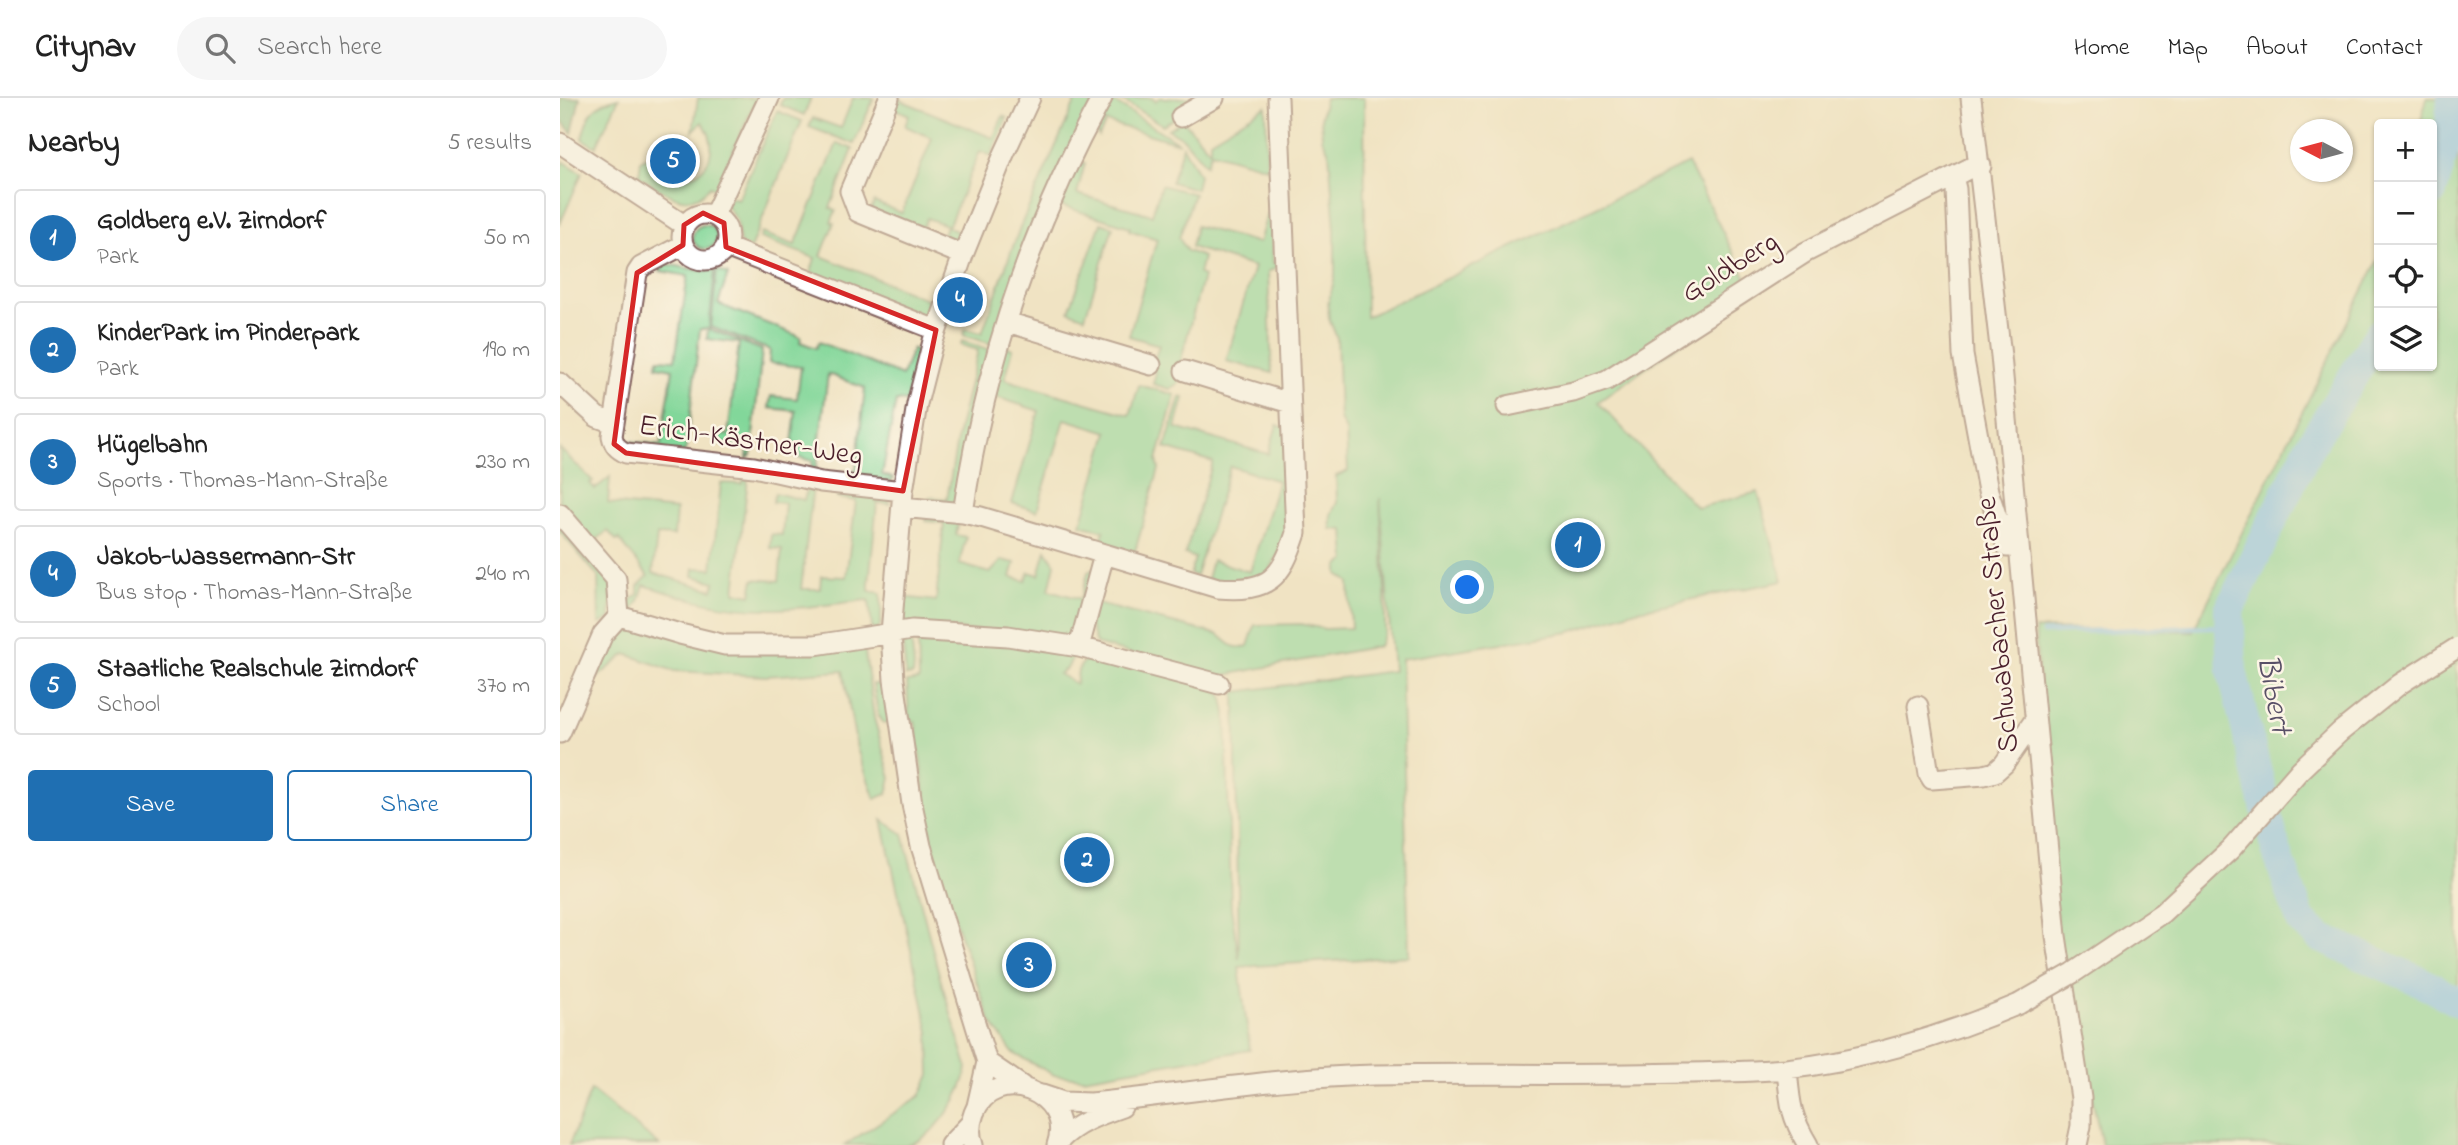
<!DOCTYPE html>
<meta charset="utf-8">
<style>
body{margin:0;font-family:"Indie Flower",sans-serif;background:#f6f6f6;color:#222}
.controls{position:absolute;right:21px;top:21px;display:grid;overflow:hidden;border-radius:7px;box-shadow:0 2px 5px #0004}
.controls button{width:63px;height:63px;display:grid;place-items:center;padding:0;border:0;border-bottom:2px solid #e0e0e0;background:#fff;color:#222;font:35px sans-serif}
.compass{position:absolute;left:1730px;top:21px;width:63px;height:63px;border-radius:50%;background:#fff;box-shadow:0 2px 5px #0004;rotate:276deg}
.you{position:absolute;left:908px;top:490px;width:24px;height:24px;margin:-18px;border:5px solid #fff;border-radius:50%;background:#1a73e8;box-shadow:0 0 0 10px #1a73e833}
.badge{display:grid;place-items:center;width:46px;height:46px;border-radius:50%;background:#1f6fb2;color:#fff;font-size:23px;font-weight:700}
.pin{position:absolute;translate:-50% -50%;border:4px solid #fff;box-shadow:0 2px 7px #0006}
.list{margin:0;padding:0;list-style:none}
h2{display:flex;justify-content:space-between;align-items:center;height:91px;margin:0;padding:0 28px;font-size:30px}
h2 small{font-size:23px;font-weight:400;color:#767676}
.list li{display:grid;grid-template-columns:46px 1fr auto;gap:21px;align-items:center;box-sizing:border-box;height:98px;margin:0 14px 14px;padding:0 14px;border:2px solid #e0e0e0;border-radius:7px}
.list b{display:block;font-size:26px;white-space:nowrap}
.list p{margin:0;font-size:23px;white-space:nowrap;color:#767676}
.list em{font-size:23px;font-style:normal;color:#767676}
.actions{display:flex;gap:14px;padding:21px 28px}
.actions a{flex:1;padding:16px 0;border:2px solid #1f6fb2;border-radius:7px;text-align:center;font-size:24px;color:#1f6fb2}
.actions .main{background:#1f6fb2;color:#fff}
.icon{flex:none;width:38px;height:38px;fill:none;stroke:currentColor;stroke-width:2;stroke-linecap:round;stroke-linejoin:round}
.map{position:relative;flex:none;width:1898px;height:1047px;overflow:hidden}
header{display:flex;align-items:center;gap:42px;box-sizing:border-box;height:98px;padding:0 35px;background:#fff;border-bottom:2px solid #e0e0e0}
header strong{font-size:33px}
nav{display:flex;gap:38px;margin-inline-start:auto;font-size:24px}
.search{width:490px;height:63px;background:#f6f6f6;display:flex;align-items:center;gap:18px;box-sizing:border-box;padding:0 24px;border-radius:38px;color:#767676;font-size:26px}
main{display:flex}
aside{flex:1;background:#fff}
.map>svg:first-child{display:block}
.green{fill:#82d79a;stroke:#667b62;stroke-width:2}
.forest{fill:#69b882;stroke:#5a6c56;stroke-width:2}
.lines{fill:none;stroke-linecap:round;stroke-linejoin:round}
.stream{stroke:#7bc0f2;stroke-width:5}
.river{stroke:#7bc0f2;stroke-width:30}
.minor-casing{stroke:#846460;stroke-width:23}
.minor{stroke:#fff;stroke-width:19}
.minor-bridge-casing{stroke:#846460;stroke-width:23;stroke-linecap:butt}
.minor-bridge{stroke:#fff;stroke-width:19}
.marked{fill:none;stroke:#d62828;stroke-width:5;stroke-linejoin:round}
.labels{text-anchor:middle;stroke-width:5;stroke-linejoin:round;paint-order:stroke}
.street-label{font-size:30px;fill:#4a1f2b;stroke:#fcf5e5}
.water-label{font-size:32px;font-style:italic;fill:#594f67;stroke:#fcf5e5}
</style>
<header>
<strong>Citynav</strong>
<div class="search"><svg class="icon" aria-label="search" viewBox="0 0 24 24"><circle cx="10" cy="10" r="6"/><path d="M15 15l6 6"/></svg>Search here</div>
<nav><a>Home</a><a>Map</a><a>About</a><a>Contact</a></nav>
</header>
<main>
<aside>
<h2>Nearby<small>5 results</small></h2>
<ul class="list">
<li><span class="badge">1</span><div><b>Goldberg e.V. Zirndorf</b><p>Park</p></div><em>50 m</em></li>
<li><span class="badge">2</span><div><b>KinderPark im Pinderpark</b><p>Park</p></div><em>190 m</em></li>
<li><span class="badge">3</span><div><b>Hügelbahn</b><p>Sports · Thomas-Mann-Straße</p></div><em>230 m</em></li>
<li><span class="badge">4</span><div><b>Jakob-Wassermann-Str</b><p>Bus stop · Thomas-Mann-Straße</p></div><em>240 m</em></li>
<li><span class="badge">5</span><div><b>Staatliche Realschule Zirndorf</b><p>School</p></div><em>370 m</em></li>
</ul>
<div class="actions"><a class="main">Save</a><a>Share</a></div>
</aside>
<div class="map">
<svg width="1898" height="1047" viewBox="0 0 1898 1047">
<rect width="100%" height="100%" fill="#fcf5e5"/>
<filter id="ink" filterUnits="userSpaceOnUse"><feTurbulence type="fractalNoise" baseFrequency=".0143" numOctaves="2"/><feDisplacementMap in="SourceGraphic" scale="14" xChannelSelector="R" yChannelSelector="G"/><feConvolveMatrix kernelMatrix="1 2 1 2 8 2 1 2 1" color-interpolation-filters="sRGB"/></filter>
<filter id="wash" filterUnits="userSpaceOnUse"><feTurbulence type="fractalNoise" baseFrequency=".00686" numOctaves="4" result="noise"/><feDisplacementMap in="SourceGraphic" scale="28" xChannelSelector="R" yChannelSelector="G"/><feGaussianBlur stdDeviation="1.57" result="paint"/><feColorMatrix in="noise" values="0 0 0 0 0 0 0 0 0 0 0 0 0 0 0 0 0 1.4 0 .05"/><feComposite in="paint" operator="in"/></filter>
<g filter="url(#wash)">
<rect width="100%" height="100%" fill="#f0e3c3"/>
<path class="green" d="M59,0L36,49L22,41C27,17 33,5 59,0Z
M138,0H197L156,91L150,88C128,117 102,92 79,78L81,62L102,55L116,65L119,79C151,80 160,46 142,24L133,33Z
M223,0H251L244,17L220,7Z
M293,0H314L294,46L249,29L253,20L281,30Z
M333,0H340V2L433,40L443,18L447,20L431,58L420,53L388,129L398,134L393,144L382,140L386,127L367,120L361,132L311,112L314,104L342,115L372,40L345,28L349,17L330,8Z
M517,0H535L435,247L403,237L405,231L422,235L460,129Z
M566,0H592L595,3L600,0H647L603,27L563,3Z
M765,0H804L806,219L1128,65L1193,194L1038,304L1137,410L1198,394L1223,483L1073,513L1010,534L841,561L849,858L679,869L690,952L523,980L494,977L453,955L430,922L390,809L372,749L355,623L349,624L347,584L359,582L358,536L514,555L508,569L499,576L516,586L518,572L529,555L647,588L662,596L666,615L671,810L679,861L675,594L833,573L820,400L825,496V533L819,548L654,579L536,546L529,525L534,505L659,537C670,547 674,552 688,548L695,527L741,526L765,531L791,530L789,484L778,476V468L786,462L784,432L771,431C770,420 770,415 777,405L776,378L788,373L786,333L780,321L777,240L769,221L768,206L775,178V132L769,54L762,40L761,18Z
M1867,0H1898V566L1896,568L1898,586V1047H1542L1497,834L1475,531L1633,533L1819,160V268H1872V26H1860Z
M551,2L619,45L546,24L539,38L531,29L539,22Z
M706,8L707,70L651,54L646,67L623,40L608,31L623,22L650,53V42Z
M217,13L242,23L190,151L180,145L176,122L166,107L171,99L178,101Z
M277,45L293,51L270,110L276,112L271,124L274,125L261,158L371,203L364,219L251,174L255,160L200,140L202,135L235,147Z
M623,48L639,77L636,91L611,84Z
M515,62L525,65L517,96L592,117L601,87L634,96L619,140L627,153L643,159L639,176L643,178L621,262V281L619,285L610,291L593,286L596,274L591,272L599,247L569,238L597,141L569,132L570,129L495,106Z
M3,63L22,75L0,126V71Z
M707,116L711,117L713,165H718L713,172L708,173L712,275L666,263L694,169L631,149L636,128L699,145Z
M541,125L553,129L525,219L509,213Z
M133 139a12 12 0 1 1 24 0a12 12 0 1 1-24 0Z
M102,166C121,167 137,175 155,172L149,231L202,252L191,357L187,361L188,349L155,345L156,336L168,337L179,245L147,241L148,231H140L126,352L123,355L73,350L60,342L101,347L113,271L97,268L98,261L115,262L128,178L100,173Z
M157,172L168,176L158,206L241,239L240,244L256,250L259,244L342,278L352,251L357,253L347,304L336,303L322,377L334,380L331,384L292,381L293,372H296L305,290L268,276L256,372L250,375L253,363L221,355V353L237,354V347L232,346L236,313L209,310L211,298L237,301L241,269L209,265L210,252L151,229Z
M402,243L434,253L399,405L369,406V399L387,401L399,330L418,252L401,247Z
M444,248L453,251L445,281L457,285L570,317L579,287L615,297L597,362L599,371L573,460L539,449L544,433L521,426L548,334L505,321L477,413L452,405L479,313L430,297Z
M620,299L624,300L616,330L708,356L717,327L726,330L731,434L707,477L682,487L647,481L652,462L690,474L718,383L670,368L636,478L630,476L635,460L625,456L653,364L605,350Z
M0,351L33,383L30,385L35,391L50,379L48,405L116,412L114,438L97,437L93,475L153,492L155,484L133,478L134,470L152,471L161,385L183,386L184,373L187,374L188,380L175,494L191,497L194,481L219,483L222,451L210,450L211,436L222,437L225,405L213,404L215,395L244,402L248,388L253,389L241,491H260L261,478L286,479L296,403L277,400L278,392L329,399L330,406L317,405L309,485V493L321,495V525L318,531H312L309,502C276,505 244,511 211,511C167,512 125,501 84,487L79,503L71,515L65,507L78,496V488L88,478L59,441L57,443L48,433L33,444L0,407Z
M367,417L399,421L396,437L406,439L399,466L430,475L442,462L455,465L451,479L466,483L469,474L479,477L486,452L495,466L489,492L521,501L528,474L536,470L512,543L347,527L344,523L342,499L376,503L384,425L366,423Z
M0,426L52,487L50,521L39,526L38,478L0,434Z
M62,530L92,534L304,547L314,620L331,680L327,696L315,701L297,651L283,573L206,578L114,573L66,556L24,590L52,535Z
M342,538L351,539L354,568L353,577L346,578Z
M313,586H324L331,625H323L318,616Z
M322,722L343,736L380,880L407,968C406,994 374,1043 346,1047C327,1047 305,1047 285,1047L360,998L370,977L369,934Z
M31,992L99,1047H9Z"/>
<path class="forest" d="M0,0H20L12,35L0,21Z"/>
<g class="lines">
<path class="stream" d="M1483,535L1670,528"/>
<path class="river" d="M1872,94L1889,35L1892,0
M1819,236L1748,351L1669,512L1672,573L1716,752L1741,823L1761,840L1864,885L1898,904"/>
</g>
</g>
<g filter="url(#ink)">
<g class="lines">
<defs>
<path id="minor" d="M329,0L290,93L298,114L403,157
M1411,0L1441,258L1496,838L1521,1000V1028L1517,1047
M621,19L654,0
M0,45L124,127
M1393,79L1396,91L1403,257L1428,393L1447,449L1458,448
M122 139a23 23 0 1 1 46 0a23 23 0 1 1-46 0Z
M154,117L209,0
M123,147L81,169L77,175L52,338C54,347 57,351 66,355L194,369L261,384L343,393
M166,149L376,232
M447,224L591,267
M625,273L730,305
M0,285L37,319L53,325
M947,308L1013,294L1047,282L1246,154L1410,70L1421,68
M342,409L403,415L421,419L658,490C709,494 721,481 736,435L718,0
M403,415C424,270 471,129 542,0
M0,416L56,481L59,518L43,536L0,635
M59,518L120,536L165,547H255L352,532L448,538L519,549L659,586
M519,549L544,457
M1358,608L1369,676L1372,681L1424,677L1435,674L1444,666L1474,623
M427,964L462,988
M1227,971C1230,1004 1230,1017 1248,1047
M482,997L503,1004L530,1005C625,996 718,979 814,977C918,975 1021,978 1125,975C1159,974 1192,974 1226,971C1306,962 1384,938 1459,906
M417,1008L427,964L361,748L352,706L334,582L331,535L343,393L357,306L373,243L403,157L444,56L470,0
M499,1043C516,1025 539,1017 562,1009
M390,1047L410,1026
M413,1047C409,1036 410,1026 414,1015C434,964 515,995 497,1047"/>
</defs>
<use href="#minor" class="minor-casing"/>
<use href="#minor" class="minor"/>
<defs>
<path id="minor-bridge" d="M1459,906L1513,875L1602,815L1671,751L1740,672L1780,634L1840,586L1898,549"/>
</defs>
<use href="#minor-bridge" class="minor-bridge-casing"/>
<use href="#minor-bridge" class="minor-bridge"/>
</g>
</g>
<path d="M0 0H1898V1047H0ZM143,115L164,125L166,149L376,232L343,393L66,355L54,346L77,175L123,147L124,127Z" fill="#f0e3c3" fill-opacity=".55" fill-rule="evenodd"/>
<path class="marked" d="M143,115L164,125L166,149L376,232L343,393L66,355L54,346L77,175L123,147L124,127Z"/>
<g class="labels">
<g class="street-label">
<text transform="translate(1169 168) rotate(-32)" y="10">Goldberg</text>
<text transform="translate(191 341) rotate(8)" y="10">Erich-Kästner-Weg</text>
<text transform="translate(1436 527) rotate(-95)" y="10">Schwabacher Straße</text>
</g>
<g class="water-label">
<text transform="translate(1716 596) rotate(79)" y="11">Bibert</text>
</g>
</g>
</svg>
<div class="controls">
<button>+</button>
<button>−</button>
<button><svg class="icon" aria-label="locate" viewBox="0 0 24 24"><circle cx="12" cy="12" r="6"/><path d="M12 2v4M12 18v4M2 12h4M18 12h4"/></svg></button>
<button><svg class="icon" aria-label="layers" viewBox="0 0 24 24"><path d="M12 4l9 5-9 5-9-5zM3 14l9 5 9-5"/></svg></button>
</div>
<svg class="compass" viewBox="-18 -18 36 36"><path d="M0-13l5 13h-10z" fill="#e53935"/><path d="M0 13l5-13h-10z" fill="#767676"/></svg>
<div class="you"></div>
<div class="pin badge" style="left:1018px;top:447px">1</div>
<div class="pin badge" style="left:527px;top:762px">2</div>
<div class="pin badge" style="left:469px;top:867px">3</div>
<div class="pin badge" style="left:400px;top:202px">4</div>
<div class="pin badge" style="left:113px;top:63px">5</div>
</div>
</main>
